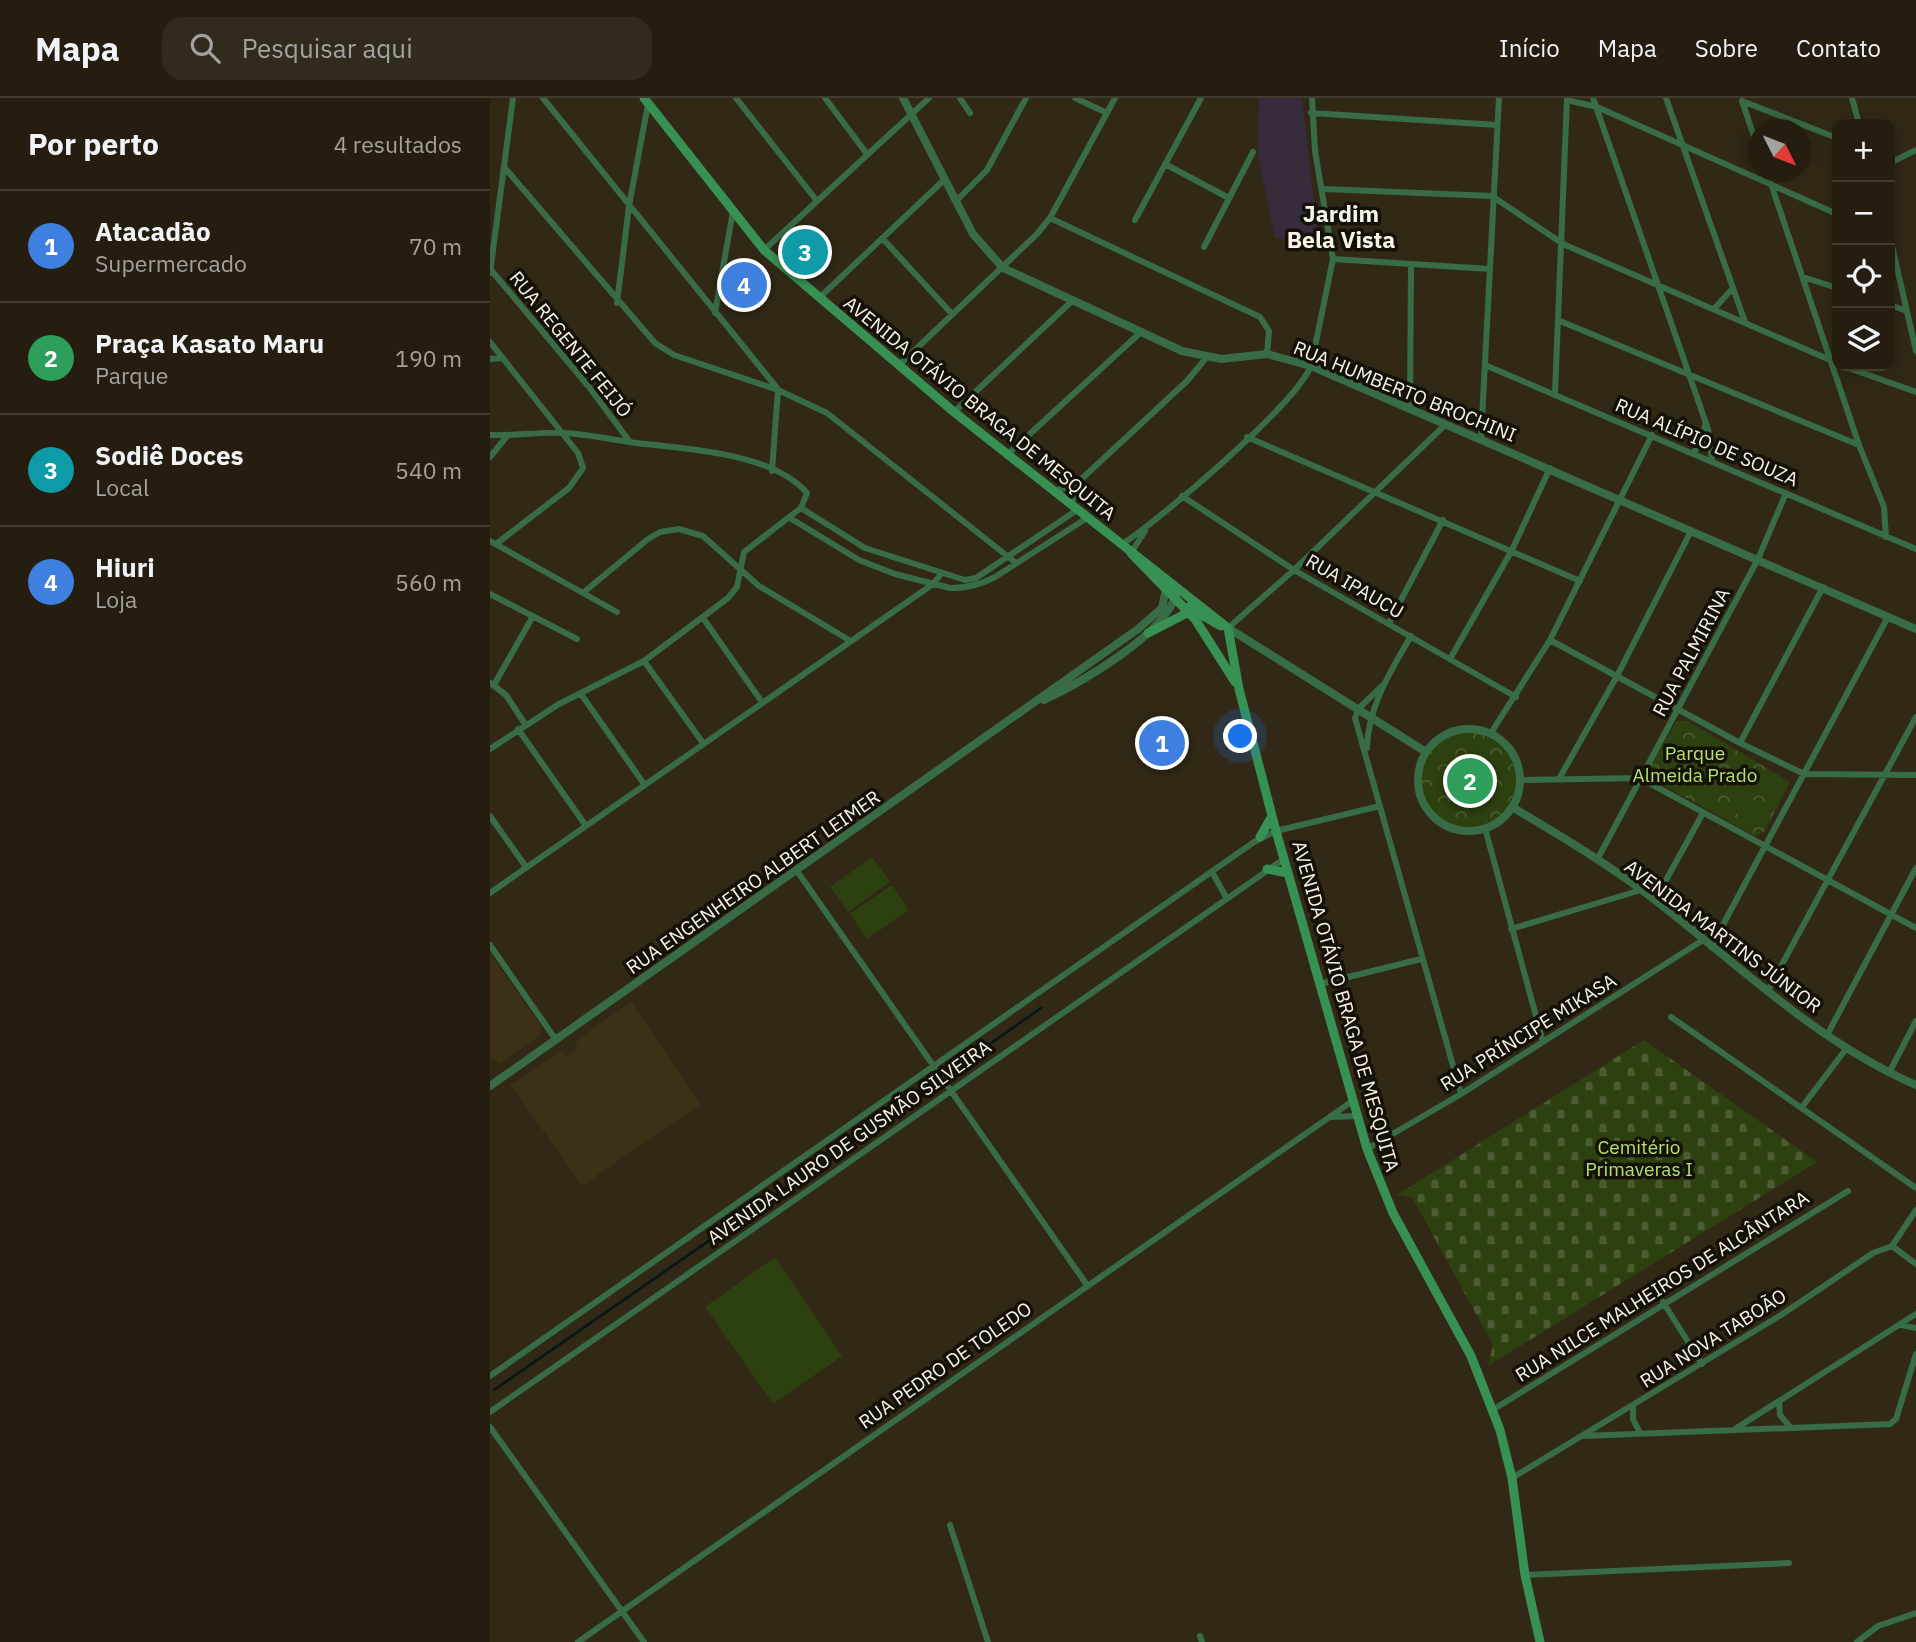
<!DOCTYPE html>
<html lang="pt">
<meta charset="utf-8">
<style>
body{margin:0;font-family:"IBM Plex Sans",sans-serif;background:#312b1e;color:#f1f3f6}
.controls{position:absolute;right:21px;top:21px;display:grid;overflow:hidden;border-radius:14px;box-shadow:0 4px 18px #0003}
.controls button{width:63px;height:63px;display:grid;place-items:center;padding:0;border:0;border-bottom:2px solid #423c30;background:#251e10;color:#f1f3f6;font:35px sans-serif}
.compass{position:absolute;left:1258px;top:21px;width:63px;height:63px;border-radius:50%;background:#251e10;box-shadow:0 4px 18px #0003;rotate:132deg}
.you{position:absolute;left:751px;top:639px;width:24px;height:24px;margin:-18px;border:5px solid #fff;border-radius:50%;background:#1a73e8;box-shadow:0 0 0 10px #1a73e833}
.badge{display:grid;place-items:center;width:46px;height:46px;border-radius:50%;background:#bca0f2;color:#fff;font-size:23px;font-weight:700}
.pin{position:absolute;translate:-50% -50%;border:4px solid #fff;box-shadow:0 2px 7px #0006}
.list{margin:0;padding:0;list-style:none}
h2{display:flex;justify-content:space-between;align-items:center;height:91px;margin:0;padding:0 28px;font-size:30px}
h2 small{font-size:23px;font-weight:400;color:#a3a29f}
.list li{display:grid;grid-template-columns:46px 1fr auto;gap:21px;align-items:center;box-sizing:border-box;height:112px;padding:0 28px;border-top:2px solid #423c30}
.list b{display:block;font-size:26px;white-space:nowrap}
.list p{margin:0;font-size:23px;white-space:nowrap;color:#a3a29f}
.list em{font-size:23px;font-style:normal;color:#a3a29f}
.icon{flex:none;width:38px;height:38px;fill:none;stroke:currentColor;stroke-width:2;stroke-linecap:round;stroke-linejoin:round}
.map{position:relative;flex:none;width:1426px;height:1544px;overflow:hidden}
header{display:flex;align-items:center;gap:42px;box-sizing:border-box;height:98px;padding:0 35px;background:#251e10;border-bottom:2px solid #423c30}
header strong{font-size:33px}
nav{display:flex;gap:38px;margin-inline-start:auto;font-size:24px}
.search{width:490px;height:63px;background:#312b1e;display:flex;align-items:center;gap:18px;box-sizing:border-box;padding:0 24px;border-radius:21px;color:#a3a29f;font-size:26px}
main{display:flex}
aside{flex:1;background:#251e10}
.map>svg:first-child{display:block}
.built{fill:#3c3017}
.education{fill:#372c3b}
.forest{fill:url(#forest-crowns)}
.cemetery{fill:url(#cemetery-stones)}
.garden{fill:#2d400f}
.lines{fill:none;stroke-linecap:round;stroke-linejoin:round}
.stream{stroke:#051619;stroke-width:2.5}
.minor{stroke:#386c46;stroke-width:6}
.tertiary{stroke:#386c46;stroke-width:8}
.secondary{stroke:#389154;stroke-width:9}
.labels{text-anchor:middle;stroke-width:7;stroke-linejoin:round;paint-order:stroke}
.street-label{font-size:19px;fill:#faf4e8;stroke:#151109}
.park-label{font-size:19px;fill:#b2e26e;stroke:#151109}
.quarter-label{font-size:23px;font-weight:bold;fill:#faf4e8;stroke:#151109}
</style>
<header>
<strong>Mapa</strong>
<div class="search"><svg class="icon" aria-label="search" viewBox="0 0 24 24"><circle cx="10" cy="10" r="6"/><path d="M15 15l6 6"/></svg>Pesquisar aqui</div>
<nav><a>Início</a><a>Mapa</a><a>Sobre</a><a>Contato</a></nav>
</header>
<main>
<aside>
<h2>Por perto<small>4 resultados</small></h2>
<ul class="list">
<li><span class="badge" style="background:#3f7fe0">1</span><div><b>Atacadão</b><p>Supermercado</p></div><em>70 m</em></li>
<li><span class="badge" style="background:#2e9e5b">2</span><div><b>Praça Kasato Maru</b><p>Parque</p></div><em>190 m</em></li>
<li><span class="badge" style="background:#0f9aa8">3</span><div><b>Sodiê Doces</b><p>Local</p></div><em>540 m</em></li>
<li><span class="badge" style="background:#3f7fe0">4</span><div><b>Hiuri</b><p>Loja</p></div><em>560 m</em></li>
</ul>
</aside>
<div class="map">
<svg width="1426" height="1544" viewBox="0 0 1426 1544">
<defs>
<pattern id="forest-crowns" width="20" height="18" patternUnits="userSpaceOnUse" patternTransform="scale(1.75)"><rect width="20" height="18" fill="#2d400f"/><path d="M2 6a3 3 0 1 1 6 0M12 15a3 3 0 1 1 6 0" fill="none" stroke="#4c5c32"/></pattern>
<pattern id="cemetery-stones" width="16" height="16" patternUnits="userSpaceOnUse" patternTransform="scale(1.75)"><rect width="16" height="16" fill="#2d400f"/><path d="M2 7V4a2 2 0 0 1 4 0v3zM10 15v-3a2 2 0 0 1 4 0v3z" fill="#4c5c32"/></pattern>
</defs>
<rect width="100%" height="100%" fill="#312816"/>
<path class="built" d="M0,855L51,928L50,938L9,967L4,961L0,963Z
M141,904L211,1006L92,1088L21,987L72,952L77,958L88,951L85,943Z"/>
<path class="education" d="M769,0H812L829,146L785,140L768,58Z"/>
<path class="forest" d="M1187,623H1198L1300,684L1275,733L1265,738L1160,680V667Z
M929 682a51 51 0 1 1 102 0a51 51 0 1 1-102 0Z"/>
<path class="cemetery" d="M1154,942L1327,1064L998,1268L1003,1247L922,1099L907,1097Z"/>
<path class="garden" d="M1265,670L1295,686L1285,704L1255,688Z
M1252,696L1279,710L1270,727L1242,713Z
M382,759L400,784L358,814L340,789Z
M402,787L419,812L377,841L360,816Z
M285,1159L352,1258L283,1306L215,1209Z"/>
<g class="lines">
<path class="stream" d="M467,969L551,910
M4,1292L439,990"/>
<path class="minor" d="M53,0L287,290
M246,0L327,103
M335,0L377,56
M470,0L480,15
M585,0L617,15
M1103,0L1218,331L1222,363
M1176,0L1255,224
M1362,0L1369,26
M1077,2L1107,9L1347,116
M1252,3L1347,40
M1252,3L1268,50
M821,15L1007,27
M1400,65L1426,52
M675,66L739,100
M14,69L165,245L184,257L288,292L337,315L526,465
M1277,74L1369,347L1394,409L1396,439
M834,91L1002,98L1073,146L1347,265
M466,103L497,72L536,0
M560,120L770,219L779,233L777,256
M645,122L711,0
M1400,139L1426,253
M393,141L462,216
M714,149L763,54
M274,152L439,0
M843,161L1000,171
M1,172L99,289L140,344
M0,175L23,0
M1313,179L1347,190
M329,200L455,81
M127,205L139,108L158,6
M1400,207L1417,213
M1224,211L1243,190
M225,215L243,113
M1070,223L1369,347
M0,244L88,355L93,370L79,390L6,446
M0,261L13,260
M995,267L1426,451
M408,268L547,136L560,120L625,0
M1353,268L1426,294
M1065,295L1077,0
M920,309L921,167
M464,314L582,203
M0,337C23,338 47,334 70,335C93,335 117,341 139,344C191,351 281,353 317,395L311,410L254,454L247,489L238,500L154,563L69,606L0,651
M757,339L1090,483
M991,340L1009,0
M1203,355L1212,344L1215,326
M518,356L651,234
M0,359L17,338
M282,373L288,292
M564,393L585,387L697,283L716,260
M692,398L804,472L1026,599
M582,407L585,387
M311,410L375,450L475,482L486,480L587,412
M300,420L369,462L405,476L460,490C477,490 489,487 505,479L597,420
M0,443L127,514
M631,447C671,421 804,308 821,268L843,161L825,53L822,0
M641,455L655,433
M94,494L158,441L170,434L189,431L213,438L269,488L359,542
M0,496L87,541
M213,520L272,604
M899,525L953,422
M738,530L804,472L956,326
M1060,542L1250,645L1314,676L1426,677
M960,561L1022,452L1060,370
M154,563L213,645
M0,585L16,597L35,626
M4,587L43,518
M892,588L869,610L865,620L971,996
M91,596L154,686
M28,631L96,728
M1001,635L1060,542L1162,337
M1250,645L1333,489
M877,650C878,608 901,573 921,538
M1070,679L1127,578L1201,433
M1030,682L1150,680L1426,830
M0,718L36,769
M995,730L1053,944
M1107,762L1268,461L1296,395
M307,773L597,1187
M722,774L736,799
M0,795L443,486L451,476
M1165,802L1213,715
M1021,831L1151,792
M0,847L66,942
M1221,849L1398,519
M830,886L931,861
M1277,894L1426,619
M1181,919L1426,1090
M1337,937L1426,770
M1399,975L1426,923
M1312,1009L1356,951
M841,1019L868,1018
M877,1051L971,996L1213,842
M1402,1148L1426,1166
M1173,1204L1212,1266
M1412,1227L1426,1230
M0,1278L764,744L786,733L890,708
M1289,1303L1290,1317L1300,1329
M1143,1309V1321L1150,1335
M1004,1311L1358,1093
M0,1314L794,761
M0,1329L154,1544
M1245,1331L1426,1216
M1093,1338L1400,1326L1406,1321L1426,1256
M1022,1380L1291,1217L1383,1155L1402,1148L1426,1112
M460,1427L498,1544
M1035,1477L1299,1465
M710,1538L712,1544
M88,1544L864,1002
M1367,1544L1388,1528L1426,1515"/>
<path class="tertiary" d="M413,0L483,136L513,170L692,253L731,261L777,256L821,268L1426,531
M738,530L936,654
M554,602C590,585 676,536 686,496
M928 682a51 51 0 1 1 102 0a51 51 0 1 1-102 0Z
M1022,709C1071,738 1121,768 1165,802C1250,868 1327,944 1426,987
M0,988L648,531L672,510L676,491"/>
<path class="secondary" d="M154,0L274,152L464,314L738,530L749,591L786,733L877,1051L903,1115L981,1258L1010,1332L1022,1380L1035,1477L1050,1544
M641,455L705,521L745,584
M698,509L731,528
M658,535L703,512
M770,739L782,718
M777,771L798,775"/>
</g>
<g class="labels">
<g class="street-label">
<text transform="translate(81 246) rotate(51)" y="7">RUA REGENTE FEIJÓ</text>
<text transform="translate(915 293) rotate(22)" y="7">RUA HUMBERTO BROCHINI</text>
<text transform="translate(490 310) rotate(39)" y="7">AVENIDA OTÁVIO BRAGA DE MESQUITA</text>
<text transform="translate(1217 344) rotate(23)" y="7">RUA ALÍPIO DE SOUZA</text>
<text transform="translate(865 488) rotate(30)" y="7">RUA IPAUCU</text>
<text transform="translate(1201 554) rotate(-62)" y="7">RUA PALMIRINA</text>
<text transform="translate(263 784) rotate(-35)" y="7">RUA ENGENHEIRO ALBERT LEIMER</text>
<text transform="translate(1233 838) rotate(37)" y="7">AVENIDA MARTINS JÚNIOR</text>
<text transform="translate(856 908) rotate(74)" y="7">AVENIDA OTÁVIO BRAGA DE MESQUITA</text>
<text transform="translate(1038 934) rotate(-32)" y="7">RUA PRÍNCIPE MIKASA</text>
<text transform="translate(359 1044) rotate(-35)" y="7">AVENIDA LAURO DE GUSMÃO SILVEIRA</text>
<text transform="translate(1172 1188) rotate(-32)" y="7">RUA NILCE MALHEIROS DE ALCÂNTARA</text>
<text transform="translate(1223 1240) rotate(-32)" y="7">RUA NOVA TABOÃO</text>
<text transform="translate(455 1267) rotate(-35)" y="7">RUA PEDRO DE TOLEDO</text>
</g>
<g class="park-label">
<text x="1205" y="662">Parque<tspan x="1205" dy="22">Almeida Prado</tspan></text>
<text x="1149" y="1056">Cemitério<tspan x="1149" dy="22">Primaveras I</tspan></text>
</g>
<g class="quarter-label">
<text x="851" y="124">Jardim<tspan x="851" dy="26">Bela Vista</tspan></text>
</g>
</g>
</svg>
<div class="controls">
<button>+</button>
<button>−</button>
<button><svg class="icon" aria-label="locate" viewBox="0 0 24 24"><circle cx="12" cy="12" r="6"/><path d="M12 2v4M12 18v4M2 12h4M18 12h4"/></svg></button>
<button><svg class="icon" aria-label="layers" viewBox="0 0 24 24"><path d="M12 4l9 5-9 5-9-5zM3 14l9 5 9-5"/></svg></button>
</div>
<svg class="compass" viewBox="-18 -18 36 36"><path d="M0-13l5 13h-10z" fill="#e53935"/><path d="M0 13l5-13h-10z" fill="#a3a29f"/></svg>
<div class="you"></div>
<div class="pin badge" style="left:672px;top:645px;background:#3f7fe0">1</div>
<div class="pin badge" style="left:980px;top:683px;background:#2e9e5b">2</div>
<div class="pin badge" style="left:315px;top:154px;background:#0f9aa8">3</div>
<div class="pin badge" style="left:254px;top:187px;background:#3f7fe0">4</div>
</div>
</main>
